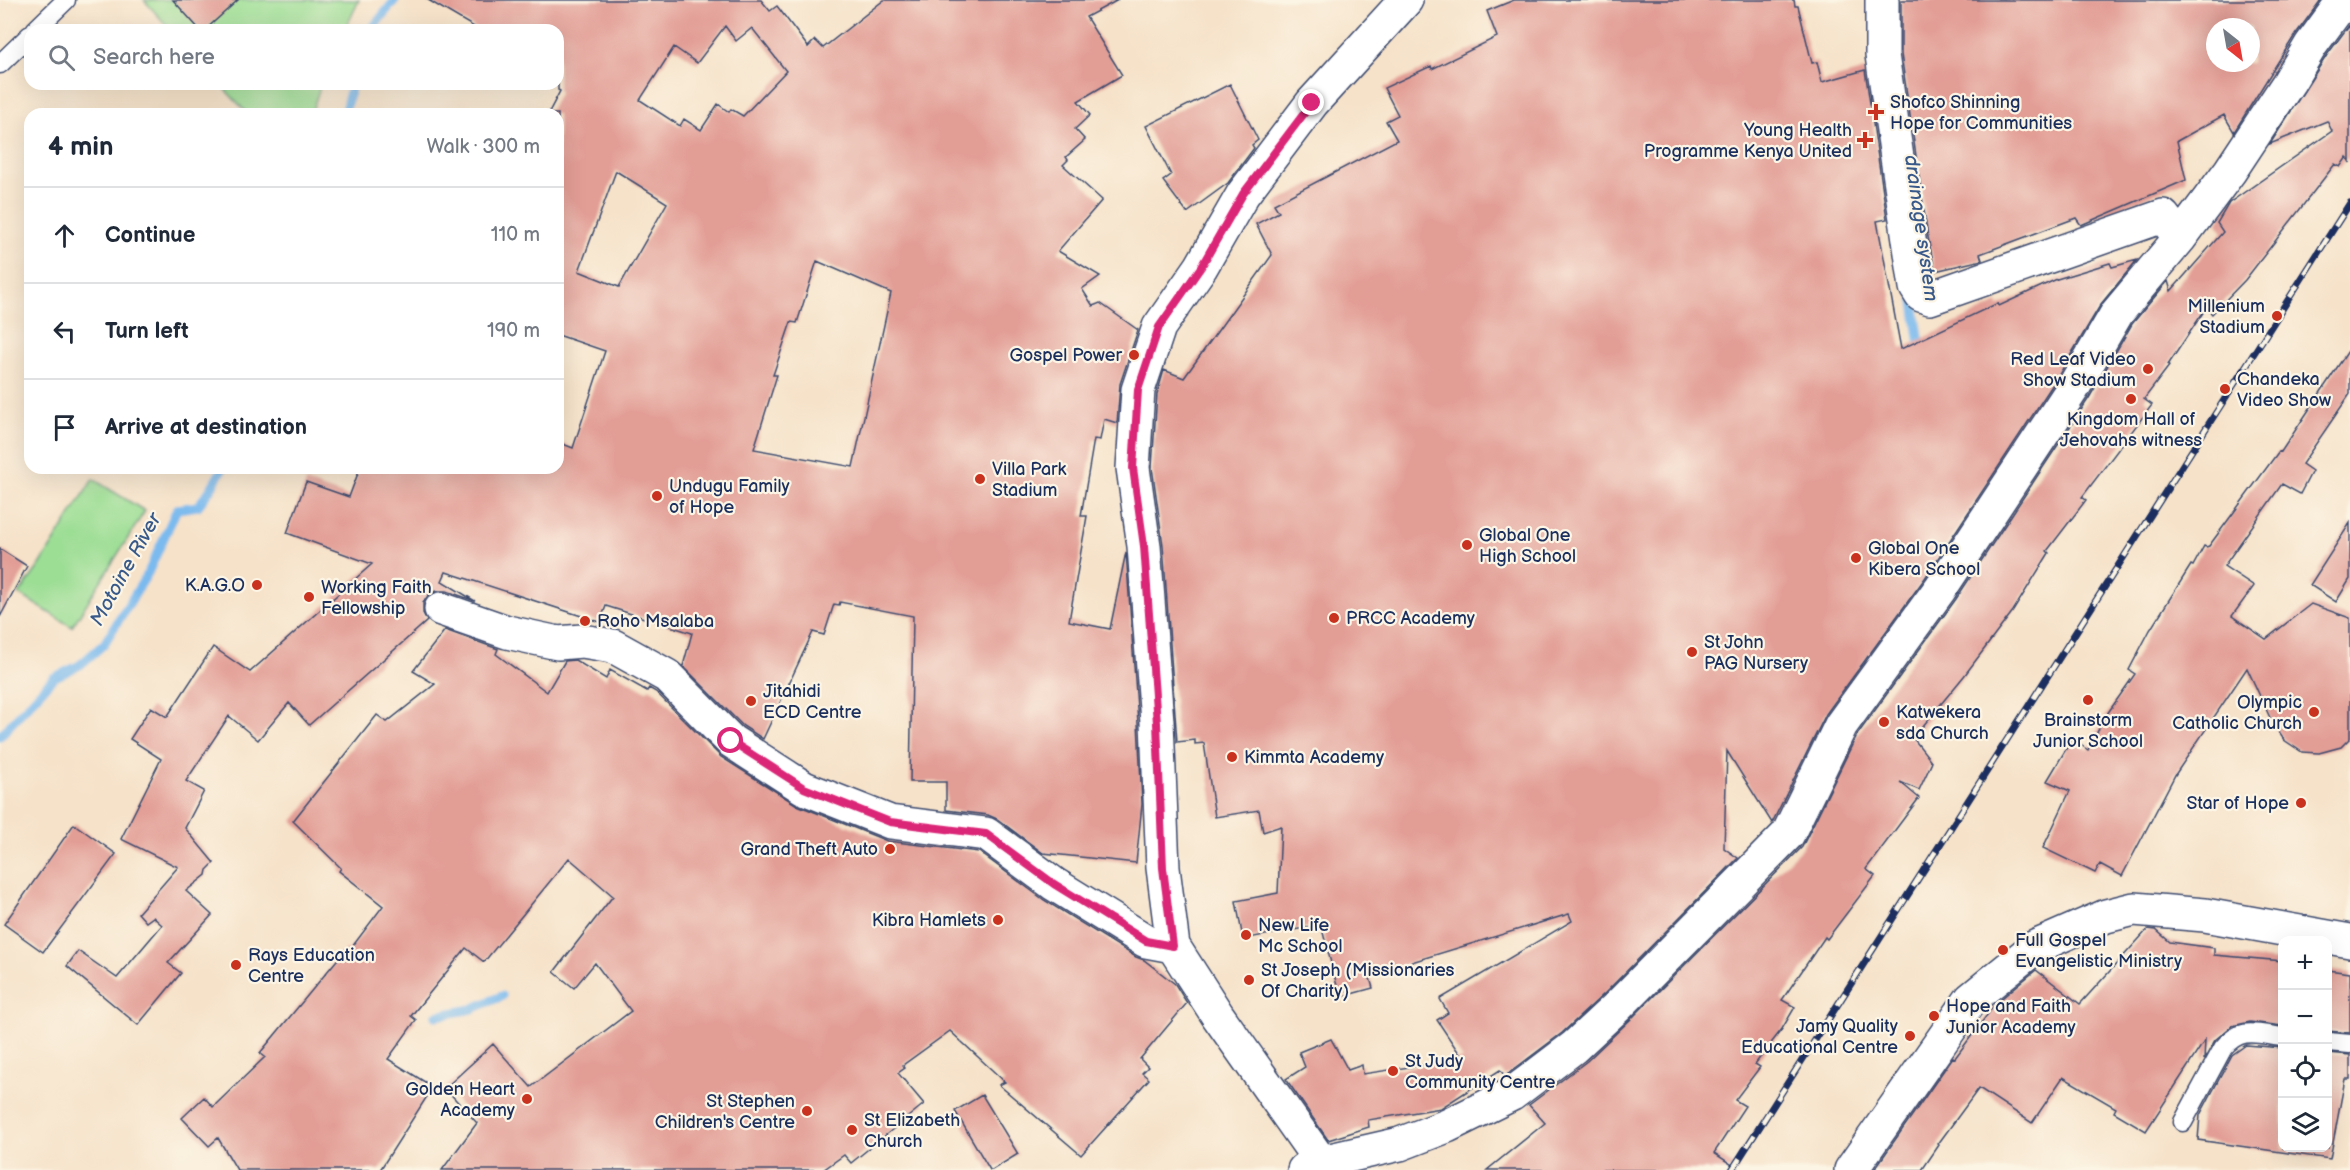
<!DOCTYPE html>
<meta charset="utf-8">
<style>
body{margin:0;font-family:"Balsamiq Sans",sans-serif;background:#f6f6f7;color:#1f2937}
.controls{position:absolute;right:18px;bottom:18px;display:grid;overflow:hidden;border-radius:12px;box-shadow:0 6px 24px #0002}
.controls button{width:54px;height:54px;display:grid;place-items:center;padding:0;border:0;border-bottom:2px solid #e0e1e3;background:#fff;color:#1f2937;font:30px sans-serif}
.compass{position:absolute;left:2206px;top:18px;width:54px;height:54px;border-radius:50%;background:#fff;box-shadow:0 6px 24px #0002;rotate:149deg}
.stop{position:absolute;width:18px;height:18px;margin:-14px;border:4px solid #db2777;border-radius:50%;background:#fff}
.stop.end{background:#db2777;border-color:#fff;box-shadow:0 2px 6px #0008}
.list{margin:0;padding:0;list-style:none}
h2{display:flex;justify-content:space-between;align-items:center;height:78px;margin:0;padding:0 24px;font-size:26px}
h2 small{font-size:20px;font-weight:400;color:#747a83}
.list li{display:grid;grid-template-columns:39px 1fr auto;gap:18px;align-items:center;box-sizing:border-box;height:96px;padding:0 24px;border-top:2px solid #e0e1e3}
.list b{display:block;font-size:22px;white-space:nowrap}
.list em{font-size:20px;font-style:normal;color:#747a83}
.icon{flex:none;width:33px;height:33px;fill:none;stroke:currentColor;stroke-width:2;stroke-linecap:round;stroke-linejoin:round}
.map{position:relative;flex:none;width:2350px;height:1170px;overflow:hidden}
.search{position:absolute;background:#fff;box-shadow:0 6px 24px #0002;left:24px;top:24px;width:540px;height:66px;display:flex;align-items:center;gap:15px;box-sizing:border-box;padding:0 21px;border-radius:18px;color:#747a83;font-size:22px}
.panel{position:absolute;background:#fff;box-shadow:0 6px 24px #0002;left:24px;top:108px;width:540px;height:366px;border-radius:18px}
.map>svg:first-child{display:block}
.green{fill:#9dde95;stroke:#5c867a;stroke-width:1.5}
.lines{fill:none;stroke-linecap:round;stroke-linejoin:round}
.stream{stroke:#7abaee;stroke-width:9}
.building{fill:#e29d95;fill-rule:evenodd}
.lane-casing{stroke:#3c4a6e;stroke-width:21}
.street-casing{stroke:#3c4a6e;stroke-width:36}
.lane{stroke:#fff;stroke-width:18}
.street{stroke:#fff;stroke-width:33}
.rail-casing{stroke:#1b2f5e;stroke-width:7}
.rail{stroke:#fcf5e5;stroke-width:4.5;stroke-dasharray:14;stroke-linecap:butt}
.route{stroke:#db2777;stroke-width:8}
.poi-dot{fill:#c8321e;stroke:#fcf5e5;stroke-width:2}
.labels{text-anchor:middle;stroke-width:4.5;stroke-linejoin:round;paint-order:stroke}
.poi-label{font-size:18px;fill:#1b2f5e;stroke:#fcf5e5;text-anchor:start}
.water-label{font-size:20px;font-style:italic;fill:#385989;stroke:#fcf5e5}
</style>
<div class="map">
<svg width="2350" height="1170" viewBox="0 0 2350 1170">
<rect width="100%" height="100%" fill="#fcf5e5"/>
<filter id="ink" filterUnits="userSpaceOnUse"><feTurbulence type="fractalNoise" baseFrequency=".0167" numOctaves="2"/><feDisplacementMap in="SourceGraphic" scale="12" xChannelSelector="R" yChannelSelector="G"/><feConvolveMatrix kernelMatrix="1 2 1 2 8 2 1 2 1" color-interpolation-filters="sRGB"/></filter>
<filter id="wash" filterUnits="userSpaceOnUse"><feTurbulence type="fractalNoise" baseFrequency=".008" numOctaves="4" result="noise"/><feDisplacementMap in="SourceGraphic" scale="24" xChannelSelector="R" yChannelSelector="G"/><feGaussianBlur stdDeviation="1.35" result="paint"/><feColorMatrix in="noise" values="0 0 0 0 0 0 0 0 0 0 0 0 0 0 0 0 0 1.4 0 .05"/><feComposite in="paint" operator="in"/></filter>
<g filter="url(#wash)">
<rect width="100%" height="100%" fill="#f6e2c9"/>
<path class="green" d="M144,0H359L345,30H171Z
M220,84H321L311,114H248Z
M93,479L145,511L72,627L19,594L40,565Z"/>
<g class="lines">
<path class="stream" d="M371,30L395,0
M344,114L352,84
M1914,301L1921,352
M0,736L53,678L80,665L104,644L148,573L177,509L198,506L210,490L223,468
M436,1016L472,1009L502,996"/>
</g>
<g id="blocks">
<path class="building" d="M173,0H238L205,30H200Z
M428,0H761L770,11L777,6L808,47L815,40L823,48L884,0H1118L1086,17L1122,75L1078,101L1090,115L1075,129L1085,140L1066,157L1068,160L1063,165L1102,200L1058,251L1100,276L1082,289L1093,306L1100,303L1138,330L1120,384L1117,423L1104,419L1100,440L1094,439L1081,516H1087L1069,621L1110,629L1126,552L1138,723L1142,804L1136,863L1043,853L997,819L988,815L946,810V782H910L913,616L840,602L839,605L834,604L824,635L813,632L763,739L743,726L683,666L692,633L606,606L600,622L446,572L442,581L475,601L447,591H437L429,594L423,603V613L427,621L309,725L289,703L258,740L229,716L186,781L204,791L185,828L214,863L207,870L206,875L186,891L212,915L168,963L181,973L138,1025L67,966L78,951L117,978L162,925L153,917L146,922L138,913L178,867L121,839L161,759L130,739L151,707L167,717L213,647L250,672L372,564L287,533L306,482L349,497L360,468H558V442L573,448L605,351L558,335V114H548L560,91L558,90V30H479ZM725,26L736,41L752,28L786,71L743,116L731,109L729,112L718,104L701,130L684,119L680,126L640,100L674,47L697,63ZM616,171L667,203L619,287L579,271ZM817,261L891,293L853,467L754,449L777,375H773L791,322L797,323Z
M1514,0H1794L1795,6H1798L1812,63L1817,62L1822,82L1865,70L1887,219L1877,221L1901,349L1998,303L1999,306L2057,279L2110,263L2112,267L2137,260L2101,304L2057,378L1925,578L1826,714L1772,823L1727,751L1724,848L1738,858L1605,993L1562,1033L1505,1076L1500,1070L1441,1108L1368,1120L1369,1127L1328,1140L1286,1079L1305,1067L1299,1052L1331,1039L1348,1070L1362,1065L1363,1074L1463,1059L1437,1020L1448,1013L1440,999L1572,921L1569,914L1369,975L1373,988L1340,997L1321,925L1243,939L1236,901L1278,893L1281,826L1263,832L1259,810L1215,817L1204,743L1195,744V740L1177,742L1163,545L1152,467L1157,394L1164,370L1184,378L1272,255L1256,224L1279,212L1274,204L1397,140L1386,121L1398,115L1384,88L1431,66L1432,69L1497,37L1487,11Z
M1901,0H2321L2295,35L2234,132L2224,115L2177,141L2186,180L2081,225L2076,218L1980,254L1982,260L1935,271L1928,237L1901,54ZM2215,27H2251V63H2215Z
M2350,24V163L2347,157L2340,167L2335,164L2245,280L2212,314L2206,308L2168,365L2169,366L2144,399L2152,405L2082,497L2086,500L2047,551L2049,553L2013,611L1964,676L1913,738L1932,762L1919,790L1900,782L1919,798L1866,869L1875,876L1827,939L1825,937L1782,1000L1795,1007L1782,1029L1755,1064L1760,1067L1735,1100L1745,1106L1714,1153L1740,1170H1487L1545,1123L1529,1105L1587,1061L1631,1019L1802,847L1857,735L1956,599L2089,398L2132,324L2168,281L2171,291L2223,232L2217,223L2229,203L2332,131L2327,121L2270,144L2327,55Z
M1230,84L1258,140L1252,145L1254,148L1228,183L1187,213L1163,181L1171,175L1146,126Z
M2350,348V394L2302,464L2312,471L2300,494L2282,484L2224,566L2254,586L2232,616L2266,639L2311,604L2350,618V738L2341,747L2319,753L2302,752L2284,740L2272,722L2247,668L2175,775L2122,876L2100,864L2095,873L2043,848L2070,791L2047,781L2072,739L2088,750L2105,717L2135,674L2129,670L2150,630L2191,565L2193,566L2204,546L2206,547L2209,546L2279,451L2281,452Z
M2350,523V579L2336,602L2310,585Z
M0,549L27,566L0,617Z
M445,630L498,649L496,654L547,692L565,661L575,660L606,679L610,670L647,691L649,688L656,692L721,757L797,805L887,841L979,852L1044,900L1136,957L1144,960L1175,984L1187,1003L1140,1059L1148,1067L1142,1073L1149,1079L1081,1155L999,1085L1005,1082L950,1031L903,1065L905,1068L898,1073L924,1104L851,1163L844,1155L823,1170H442L477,1123L445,1088L493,1044L531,1087L631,1011L595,963L574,988L554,972L613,896L569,858L484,962L466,948L411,1016L416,1020L388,1059L433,1087L380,1170H237L218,1138L209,1146L182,1118L204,1097L213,1107L265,1057L260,1053L346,949L349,951L383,906L339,871L341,868L293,821L377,715L387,722L435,684L413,671Z
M74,824L116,854L43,952L4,924Z
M2148,929L2156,930L2170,942L2214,948V955L2283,961V1026L2250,1022L2232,1026L2215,1040L2204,1060L2205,1040L2146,1131L2114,1112L2116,1108L2063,1077L2032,1123L1979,1088L1938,1144L1939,1145L1922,1170H1874L1953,1057L1955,1058L1996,1003L2036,970L2080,1004Z
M2328,970L2350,973V1033L2328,1031Z
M2246,1045L2283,1048V1148H2328V1053L2350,1055V1079H2345L2330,1159L2198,1140L2200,1115L2232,1055Z
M982,1095L1018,1154L992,1170H990L955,1111Z"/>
</g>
</g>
<g filter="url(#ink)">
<use href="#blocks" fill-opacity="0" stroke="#3c4a6e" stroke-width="1.5"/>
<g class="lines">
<defs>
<path id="lane" d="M35,30L66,0
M0,64L30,35
M2328,1042L2350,1044
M2183,1122L2223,1048C2241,1026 2257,1034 2282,1037"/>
<path id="street" d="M1882,0V55L1916,287L1921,295L1930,298L2163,216L2180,238
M441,609L507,632L558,643L582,641L613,646L667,676L731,741L804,788L890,822L986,834L1054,884L1146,941L1173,946
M1321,1162L1218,1016L1173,946L1163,868L1157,722L1144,546L1133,468L1138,390L1159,327L1201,267L1243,194L1312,103L1406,0
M1304,1170L1321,1162L1400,1144L1447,1126L1512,1094L1574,1047L1618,1006L1788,834L1841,725L1940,589L2073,388L2117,313L2180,238L2230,171L2289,82L2311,45L2344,0
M1851,1170L1971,999L2035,947L2106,916L2134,909L2205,915L2350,941"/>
</defs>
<use href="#lane" class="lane-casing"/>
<use href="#street" class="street-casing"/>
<use href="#lane" class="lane"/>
<use href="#street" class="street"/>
<defs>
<path id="rail" d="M1732,1170L2350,203"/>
</defs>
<use href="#rail" class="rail-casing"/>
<use href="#rail" class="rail"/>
</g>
</g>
<g class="lines" filter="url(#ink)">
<path class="route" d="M731,741L804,788L890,822L986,834L1054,884L1146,941L1173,946L1163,868L1157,723L1144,546L1133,468L1138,390L1159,327L1201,267L1243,194L1312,103"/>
</g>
<g class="poi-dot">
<path d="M1873 103h6v6h6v6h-6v6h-6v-6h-6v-6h6z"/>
<path d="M1862 131h6v6h6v6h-6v6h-6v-6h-6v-6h6z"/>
<circle cx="2277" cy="316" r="6"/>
<circle cx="1134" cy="355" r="6"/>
<circle cx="2148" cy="369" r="6"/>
<circle cx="2225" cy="389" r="6"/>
<circle cx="2131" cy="399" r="6"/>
<circle cx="980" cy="479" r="6"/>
<circle cx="657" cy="496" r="6"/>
<circle cx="1467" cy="545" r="6"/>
<circle cx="1856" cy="558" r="6"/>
<circle cx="257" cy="585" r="6"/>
<circle cx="309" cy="597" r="6"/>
<circle cx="1334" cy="618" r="6"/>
<circle cx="585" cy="621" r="6"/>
<circle cx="1692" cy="652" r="6"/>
<circle cx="2088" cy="700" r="6"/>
<circle cx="751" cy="701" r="6"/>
<circle cx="2314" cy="712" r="6"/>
<circle cx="1884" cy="722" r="6"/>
<circle cx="1232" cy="757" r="6"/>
<circle cx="2301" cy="803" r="6"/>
<circle cx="890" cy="849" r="6"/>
<circle cx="998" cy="920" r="6"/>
<circle cx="1246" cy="935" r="6"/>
<circle cx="2003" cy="950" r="6"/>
<circle cx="236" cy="965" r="6"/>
<circle cx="1249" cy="980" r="6"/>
<circle cx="1934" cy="1016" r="6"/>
<circle cx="1910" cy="1036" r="6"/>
<circle cx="1393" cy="1071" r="6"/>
<circle cx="527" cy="1099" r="6"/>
<circle cx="807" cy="1111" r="6"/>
<circle cx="852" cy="1130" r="6"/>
</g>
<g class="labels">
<g class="poi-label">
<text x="1890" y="108">Shofco Shinning<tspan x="1890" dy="21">Hope for Communities</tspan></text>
<text x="1852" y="136" text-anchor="end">Young Health<tspan x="1852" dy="21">Programme Kenya United</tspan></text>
<text x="2265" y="312" text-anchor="end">Millenium<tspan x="2265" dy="21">Stadium</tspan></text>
<text x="1122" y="361" text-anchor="end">Gospel Power</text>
<text x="2136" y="365" text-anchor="end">Red Leaf Video<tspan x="2136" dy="21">Show Stadium</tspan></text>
<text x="2237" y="385">Chandeka<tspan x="2237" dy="21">Video Show</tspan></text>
<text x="2131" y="425" text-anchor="middle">Kingdom Hall of<tspan x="2131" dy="21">Jehovahs witness</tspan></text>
<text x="992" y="475">Villa Park<tspan x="992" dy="21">Stadium</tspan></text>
<text x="669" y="492">Undugu Family<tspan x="669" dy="21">of Hope</tspan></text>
<text x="1479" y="541">Global One<tspan x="1479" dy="21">High School</tspan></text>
<text x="1868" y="554">Global One<tspan x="1868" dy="21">Kibera School</tspan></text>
<text x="245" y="591" text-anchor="end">K.A.G.O</text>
<text x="321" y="593">Working Faith<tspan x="321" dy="21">Fellowship</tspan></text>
<text x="1346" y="624">PRCC Academy</text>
<text x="597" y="627">Roho Msalaba</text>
<text x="1704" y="648">St John<tspan x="1704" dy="21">PAG Nursery</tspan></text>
<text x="763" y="697">Jitahidi<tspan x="763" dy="21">ECD Centre</tspan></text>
<text x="2302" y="708" text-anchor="end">Olympic<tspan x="2302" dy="21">Catholic Church</tspan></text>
<text x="1896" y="718">Katwekera<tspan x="1896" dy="21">sda Church</tspan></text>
<text x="2088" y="726" text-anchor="middle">Brainstorm<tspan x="2088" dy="21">Junior School</tspan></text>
<text x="1244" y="763">Kimmta Academy</text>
<text x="2289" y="809" text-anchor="end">Star of Hope</text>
<text x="878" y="855" text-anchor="end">Grand Theft Auto</text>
<text x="986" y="926" text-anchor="end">Kibra Hamlets</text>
<text x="1258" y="931">New Life<tspan x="1258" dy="21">Mc School</tspan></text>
<text x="2015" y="946">Full Gospel<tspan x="2015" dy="21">Evangelistic Ministry</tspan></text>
<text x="248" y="961">Rays Education<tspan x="248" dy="21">Centre</tspan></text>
<text x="1261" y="976">St Joseph (Missionaries<tspan x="1261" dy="21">Of Charity)</tspan></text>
<text x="1946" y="1012">Hope and Faith<tspan x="1946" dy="21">Junior Academy</tspan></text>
<text x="1898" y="1032" text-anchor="end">Jamy Quality<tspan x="1898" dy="21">Educational Centre</tspan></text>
<text x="1405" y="1067">St Judy<tspan x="1405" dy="21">Community Centre</tspan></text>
<text x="515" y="1095" text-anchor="end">Golden Heart<tspan x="515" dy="21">Academy</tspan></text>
<text x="795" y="1107" text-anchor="end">St Stephen<tspan x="795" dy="21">Children's Centre</tspan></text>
<text x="864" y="1126">St Elizabeth<tspan x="864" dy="21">Church</tspan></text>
</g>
<g class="water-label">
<text transform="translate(1922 228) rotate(82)" y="7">drainage system</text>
<text transform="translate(125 569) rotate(-61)" y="7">Motoine River</text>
</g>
</g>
</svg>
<div class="controls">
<button>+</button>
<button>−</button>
<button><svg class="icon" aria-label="locate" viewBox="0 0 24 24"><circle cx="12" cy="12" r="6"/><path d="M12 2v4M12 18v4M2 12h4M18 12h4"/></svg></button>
<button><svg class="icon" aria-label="layers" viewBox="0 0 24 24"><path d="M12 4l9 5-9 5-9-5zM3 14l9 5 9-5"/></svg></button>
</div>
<svg class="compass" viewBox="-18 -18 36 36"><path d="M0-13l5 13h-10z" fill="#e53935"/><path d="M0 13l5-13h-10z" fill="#747a83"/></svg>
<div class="stop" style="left:731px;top:741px"></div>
<div class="stop end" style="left:1312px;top:103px"></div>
<div class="search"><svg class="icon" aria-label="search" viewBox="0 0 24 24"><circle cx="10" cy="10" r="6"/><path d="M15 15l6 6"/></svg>Search here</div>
<section class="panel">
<h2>4 min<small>Walk · 300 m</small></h2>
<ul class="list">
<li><svg class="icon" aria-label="ahead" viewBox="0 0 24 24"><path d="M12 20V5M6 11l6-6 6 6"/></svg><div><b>Continue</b></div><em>110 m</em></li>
<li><svg class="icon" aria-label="left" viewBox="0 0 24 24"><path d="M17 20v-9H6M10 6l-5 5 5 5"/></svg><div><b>Turn left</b></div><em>190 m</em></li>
<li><svg class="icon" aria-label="arrive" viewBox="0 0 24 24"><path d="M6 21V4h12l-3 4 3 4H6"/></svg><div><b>Arrive at destination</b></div></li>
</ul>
</section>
</div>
